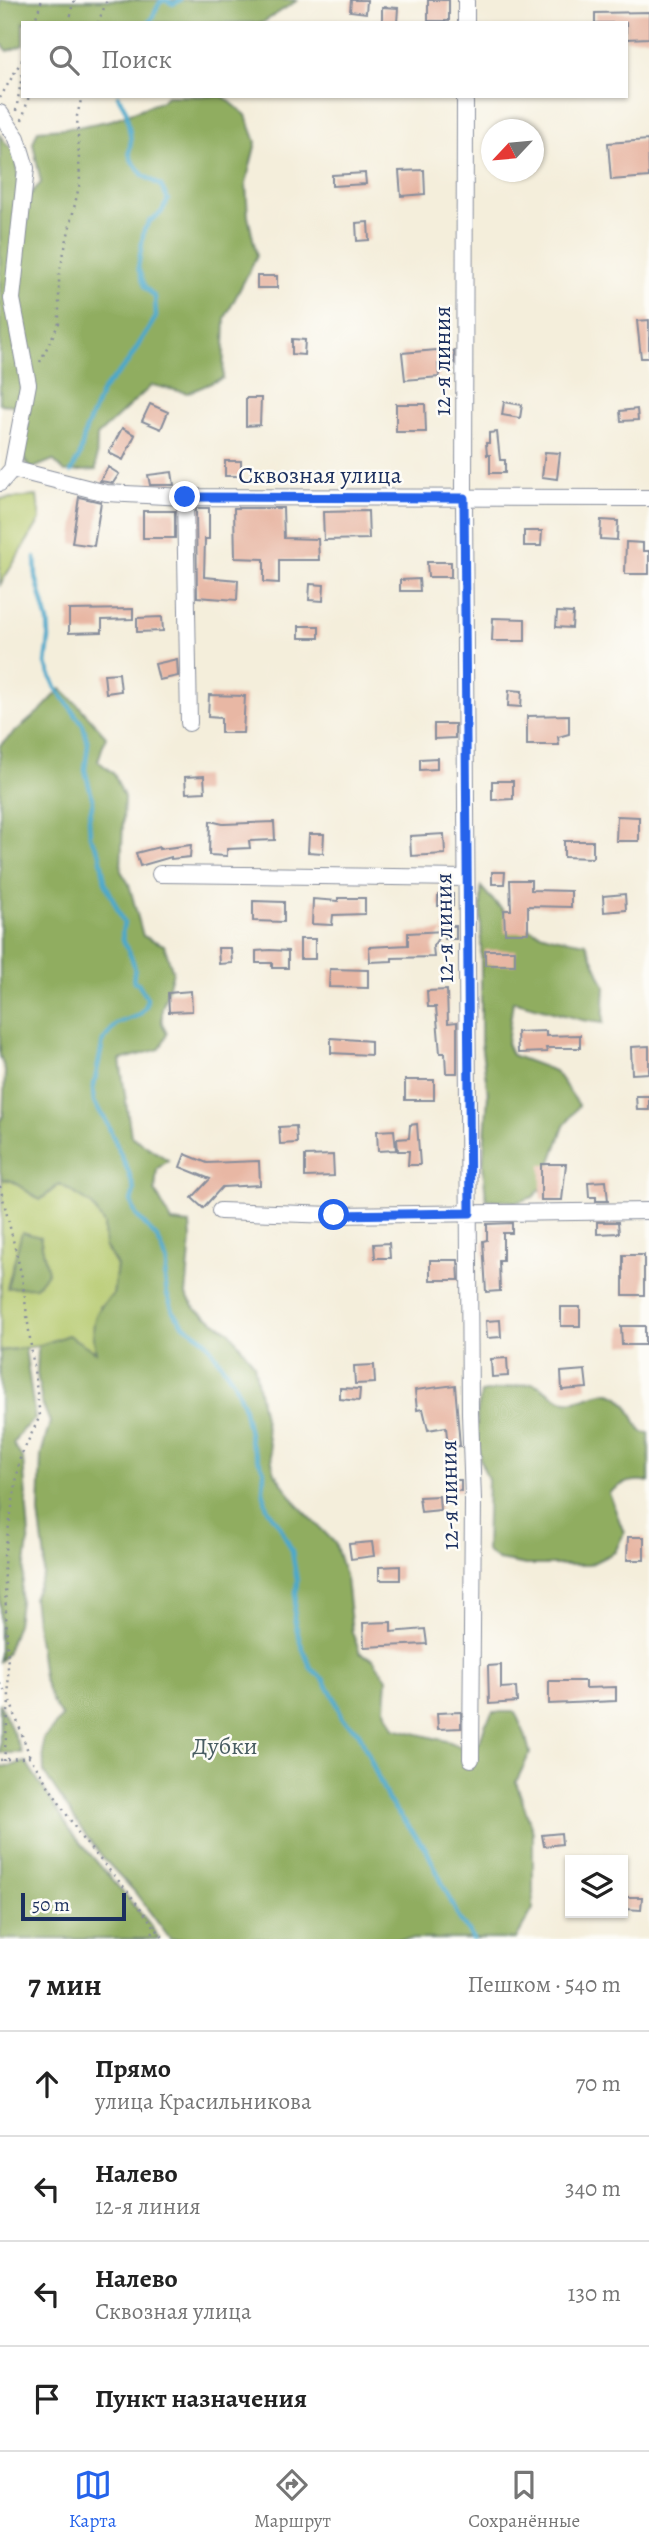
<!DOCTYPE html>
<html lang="ru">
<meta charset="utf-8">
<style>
body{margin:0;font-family:Alegreya,serif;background:#f2f2f2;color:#222}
.controls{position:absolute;right:21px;bottom:21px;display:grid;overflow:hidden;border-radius:0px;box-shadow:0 2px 5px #0004}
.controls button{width:63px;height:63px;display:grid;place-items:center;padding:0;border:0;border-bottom:2px solid #e0e0e0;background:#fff;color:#222;font:35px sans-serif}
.compass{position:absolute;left:481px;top:119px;width:63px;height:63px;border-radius:50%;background:#fff;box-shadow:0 2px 5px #0004;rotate:244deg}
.scale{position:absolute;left:21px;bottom:18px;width:105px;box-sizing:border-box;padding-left:7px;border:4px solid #1b2f5e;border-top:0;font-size:19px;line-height:24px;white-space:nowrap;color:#1b2f5e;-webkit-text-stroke:5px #fdfcf7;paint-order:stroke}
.stop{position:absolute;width:21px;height:21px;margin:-16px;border:5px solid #2563eb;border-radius:50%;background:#fff}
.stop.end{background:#2563eb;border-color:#fff;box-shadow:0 2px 7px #0008}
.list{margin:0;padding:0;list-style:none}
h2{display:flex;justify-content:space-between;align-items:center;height:91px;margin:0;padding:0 28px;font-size:30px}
h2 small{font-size:23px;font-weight:400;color:#767676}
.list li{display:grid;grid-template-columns:46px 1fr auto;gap:21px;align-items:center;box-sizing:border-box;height:105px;padding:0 28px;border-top:2px solid #e0e0e0}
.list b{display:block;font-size:26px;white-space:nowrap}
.list p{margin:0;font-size:23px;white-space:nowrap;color:#767676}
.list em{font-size:23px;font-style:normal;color:#767676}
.icon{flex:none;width:38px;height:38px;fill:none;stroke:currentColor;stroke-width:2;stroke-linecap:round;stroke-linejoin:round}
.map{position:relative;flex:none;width:649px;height:1939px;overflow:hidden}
.search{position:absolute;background:#fff;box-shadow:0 2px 5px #0004;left:21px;right:21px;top:21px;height:77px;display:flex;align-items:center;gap:18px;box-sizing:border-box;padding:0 24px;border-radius:0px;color:#767676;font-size:26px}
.sheet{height:511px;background:#fff}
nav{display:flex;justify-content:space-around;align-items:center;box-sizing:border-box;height:98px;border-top:2px solid #e0e0e0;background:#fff;font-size:19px;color:#767676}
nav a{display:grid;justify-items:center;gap:4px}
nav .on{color:#2563eb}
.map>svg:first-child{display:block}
.green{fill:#b5c96d;stroke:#687c66;stroke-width:2}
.forest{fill:#90ad60;stroke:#566e5f;stroke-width:2}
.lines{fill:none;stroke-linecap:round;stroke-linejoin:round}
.stream{stroke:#4ca8ca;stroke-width:4.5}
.building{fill:#e8b7a4}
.minor-casing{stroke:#888e9c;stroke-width:18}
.path{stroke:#888e9c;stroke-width:2.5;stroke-dasharray:2 5;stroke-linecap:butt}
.minor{stroke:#fff;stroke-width:16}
.route{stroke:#2563eb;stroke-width:9}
.labels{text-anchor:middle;stroke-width:5;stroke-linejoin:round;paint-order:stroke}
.street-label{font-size:24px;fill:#1b2f5e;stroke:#fdfcf7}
.park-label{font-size:24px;fill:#495d62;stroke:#fdfcf7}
</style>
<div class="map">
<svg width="649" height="1939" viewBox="0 0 649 1939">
<rect width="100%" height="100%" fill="#fdfcf7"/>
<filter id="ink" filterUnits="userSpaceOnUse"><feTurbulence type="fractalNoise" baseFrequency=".0143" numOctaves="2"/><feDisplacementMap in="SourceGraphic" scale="14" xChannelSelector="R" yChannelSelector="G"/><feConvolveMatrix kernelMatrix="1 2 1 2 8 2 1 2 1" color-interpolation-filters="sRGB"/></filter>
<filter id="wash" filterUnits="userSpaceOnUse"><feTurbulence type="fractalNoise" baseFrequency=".00686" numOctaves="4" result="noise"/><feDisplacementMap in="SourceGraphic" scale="28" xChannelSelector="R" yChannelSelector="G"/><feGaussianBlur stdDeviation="1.57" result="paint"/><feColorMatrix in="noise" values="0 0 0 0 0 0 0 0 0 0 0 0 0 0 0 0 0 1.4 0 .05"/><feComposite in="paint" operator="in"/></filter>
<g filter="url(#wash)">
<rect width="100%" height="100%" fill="#f4eedb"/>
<path class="green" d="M37,496L40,520L0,585V499Z
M2,1179L12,1181L40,1200L60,1184L91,1204L104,1224L105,1246L117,1266L113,1296L100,1306L97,1353L68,1335L38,1346L0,1351Z"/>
<path class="forest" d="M0,0H298L262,23H23V45L8,51L0,42Z
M167,96H223L246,115L256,142L246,183L248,216L257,256L225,318L223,378L188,393L152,385L97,436L96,470L65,472L53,460L31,469L22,456L23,427L13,405L0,404V135L7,145L17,153L19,194H30L41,183L33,143L38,130L77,127L112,120L162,101Z
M61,689L78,705L106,736L98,761L114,774L124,797L121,871L129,884L143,936L164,945L173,972L162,1009V1023L167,1034L160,1049L120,1060L131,1136L168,1160L157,1169L155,1191L172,1222L190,1224L191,1240L186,1295L196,1309L230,1332L254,1364L274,1472L297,1504L335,1543L346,1579L352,1632L360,1653L373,1659L387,1679L385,1708L394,1728L450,1742L463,1748L480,1742L485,1725L493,1712H515L525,1734L530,1753L516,1782L533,1832V1909L516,1939H170L134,1891L105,1860L82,1830L44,1773L43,1739L62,1717L53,1703L43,1677L33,1598L43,1576L45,1559L39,1513L41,1455L50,1422L42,1403L37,1374L38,1346L68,1335L96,1352C91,1326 91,1312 113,1295L117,1266L105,1246L104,1224L91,1204L60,1184L40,1200L12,1181L2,1179L0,1171V1122L3,1116L5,1071L0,1056V745L42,709Z
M481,887C517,929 532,934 586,943L605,986L603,1023L582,1020L513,1001L507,1043L512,1055L555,1071L579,1105L564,1126L541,1189L533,1197L517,1202L486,1199L483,1165L488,1094L481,1043Z
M22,1232L40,1237L48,1272L36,1287L7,1288Z
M25,1348L35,1419L22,1430L13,1444L23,1459L29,1535L17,1624L6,1654L0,1661V1351Z
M533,1383C545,1388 553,1397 562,1400C584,1408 604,1378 625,1403C632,1411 635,1423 642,1432L649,1433V1482C633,1478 622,1483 609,1493L624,1533L615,1552L589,1565H526L498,1560L486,1551L488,1479L480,1460L477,1433V1414L481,1393Z
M0,1703L22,1753H0Z
M26,1762L72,1833L149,1923L159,1939H0V1768Z"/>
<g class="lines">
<path class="stream" d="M147,23L151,20L160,2L166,0L173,4L180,0
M71,472L80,455L85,432L102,391L128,362L156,317L155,297L145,287L138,268L144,230L150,221L161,213L168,200L161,186L143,175L132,161L129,153L131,140L126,110L118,96
M35,558L36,577L48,622L49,639L46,664L56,688L83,725L88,744L85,770L93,801L89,818L90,836L100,854L105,882L124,923C118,942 130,949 134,965C136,971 132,976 134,982L138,983L147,998L146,1007L139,1015L116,1024L103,1041L93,1090L94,1102L106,1121L129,1173L134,1190L131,1202L136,1215L157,1238L163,1250L167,1263L165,1279L167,1294L173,1311L184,1325L205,1340L234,1382L243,1405L251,1444L264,1471L263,1490L267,1508L280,1526L292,1551L297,1581L294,1618L300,1642L311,1668L324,1680L335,1699L342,1718L359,1733L388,1800L426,1849L459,1918L473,1939"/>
</g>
<g id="blocks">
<path class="building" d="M351,0H367L366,13L350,11Z
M428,0H449V21H428Z
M382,7L398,8L397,23H382Z
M649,12V38L626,39V23H595V13Z
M648,140L649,177L611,180L608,143Z
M424,170L425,194L401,196L399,171Z
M365,173L366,184L332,186V175Z
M368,222L369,240L357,241L356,223Z
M257,276H277V288H257Z
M649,320V358H641L637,321Z
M292,339L305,340L304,355L292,354Z
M437,350L454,351V363L438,364L439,377L405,380L402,353Z
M246,398H261L260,425L246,426Z
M504,402L522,405L520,418L502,415Z
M150,404L168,412L161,429L142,421Z
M396,404H425L426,432H396Z
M637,409L638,420L621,421L620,411Z
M122,428L135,435L123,460L109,453Z
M497,432L500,460H505V473H490V455H487L486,443H489V433Z
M545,452L560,453L557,479L542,477Z
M225,461H241V476H225Z
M108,467L119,474L113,483L100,481Z
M172,472L174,485H150L148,475Z
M79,497L101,502L94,546L72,543Z
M196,508H209V539H205L204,577L238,580L237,600L197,597Z
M234,508H283L284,538L318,539L319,560H279V583L264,582V559L235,558Z
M143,511H175V538H143Z
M368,511L369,539L324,540L323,512Z
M601,520L618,521L617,540L600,539Z
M524,531H542L541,546H524Z
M626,542L643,543V551H649V574H625Z
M427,562H451V577H428Z
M419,579L420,591H400V580Z
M310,584L324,585L323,601L309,600Z
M133,609V619L102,620V632L69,633V610Z
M557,612L573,613L572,628L556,627Z
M162,617L163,631L137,632V618Z
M493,618L525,619V641H492Z
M299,626H319V638H299Z
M177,659L178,676L159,680L155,664Z
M119,673L121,691L106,693L104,674Z
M509,690L522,691L521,707L508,706Z
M209,695L245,696L243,733H221V718L208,717Z
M569,715V734L558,737L559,745H527V716Z
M434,724H455V738L434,739Z
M437,758V769L420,770V759Z
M204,776L205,792L186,793L185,777Z
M492,781H513V799L492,800Z
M617,816L639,817V841H616Z
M210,821L223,824L274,822L275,840L249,841L250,848L227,849V856L209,855Z
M309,834H324L323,853L308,852Z
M444,834L445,854L411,856L410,836Z
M564,841H593V858L564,857Z
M191,845L190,857L171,859V857L140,866L136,853L159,847V849Z
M492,872H505L504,884H492Z
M510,880H531V890L571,891V907L528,906V933H505L504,910H511Z
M453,894V906H438V895Z
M625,894L626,910L604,912L603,896Z
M338,898H365V914L333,915L332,925L312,924L313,899L338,901Z
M253,901L284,902V922L253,921Z
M444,926H456V939H444Z
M443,931L433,946L434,957L392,958V961L370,962L369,947L408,945V933Z
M300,939H315V959H300Z
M218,948H231L232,963L219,964Z
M270,950L288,951V968H272V963H256V951Z
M485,950H515V965H485Z
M330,969L368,970V988L329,987Z
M447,990L448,1023L457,1022V1073H446L445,1053H440L436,1007H428L427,991Z
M191,991L192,1011L169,1012L168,993Z
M546,1031V1036L580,1035V1048H546L547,1052L518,1053L517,1032Z
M331,1038L371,1041V1055L331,1053Z
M649,1046V1073L632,1074L631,1047Z
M405,1080H434V1100H405Z
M636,1096H649V1110H637Z
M417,1124L420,1165H408L409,1151H398L397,1139L409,1138L410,1125Z
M296,1126L297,1143L280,1144L279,1127Z
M394,1130L396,1150L378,1151L377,1131Z
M185,1154L207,1163L259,1161L260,1185L222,1187L203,1208L192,1198L210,1179L180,1167Z
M333,1155L334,1176L305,1177V1156Z
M541,1164H566L562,1200H541Z
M606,1181L608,1201H596V1197H589L588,1182Z
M597,1222H618L619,1233L597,1234Z
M512,1223V1233H503V1261H499L500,1291L486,1292L483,1241L487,1240V1224Z
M389,1243L390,1258H375L374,1244Z
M623,1255H644V1295H623Z
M430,1260H458L459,1280H430Z
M561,1307H580V1326H561Z
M500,1320L501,1337L487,1338L486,1321Z
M621,1326H645V1345H622Z
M507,1358L508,1376L492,1377L491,1359Z
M374,1365L375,1383L355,1384L354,1366Z
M585,1370L587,1388L562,1390L561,1372Z
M455,1385L460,1446L448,1447L446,1427L428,1430L423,1409L417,1410L415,1390Z
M340,1388L360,1389L359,1401L340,1399Z
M444,1480H461V1491L444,1490Z
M439,1496L440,1510L421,1512L419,1497Z
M628,1537H644V1560H627Z
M372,1542L374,1556L351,1559L349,1544Z
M400,1566V1580H379V1567Z
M391,1622V1632L425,1629L427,1644L364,1647L363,1623Z
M501,1665V1688L516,1687L517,1702L489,1704L488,1666Z
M549,1681H585V1688L616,1687V1701L549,1704Z
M461,1712V1728L438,1729L437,1713Z
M561,1833L562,1844L544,1846L542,1835Z
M625,1897H642L641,1910L625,1909Z"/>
</g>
</g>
<g filter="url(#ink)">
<use href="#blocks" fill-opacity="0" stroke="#888e9c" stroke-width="2"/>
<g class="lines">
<defs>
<path id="minor" d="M466,23V0
M465,96L464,498L470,1413L473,1500L471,1759
M0,113L17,138L26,168L12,299L28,384L12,469
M12,469L106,493L185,497L649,498
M0,483L12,469
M185,497L189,723
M160,874L466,878
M220,1211L333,1215L649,1211"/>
</defs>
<use href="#minor" class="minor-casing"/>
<path class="path" d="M34,23L42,0
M70,23L72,6L75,0
M98,23L107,0
M0,98L23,58
M16,111L23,69
M22,120L29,96
M40,362L59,323V274L80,182L77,116L82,96
M0,1186L22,1277L40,1416L20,1458L4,1556L9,1698L30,1757
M0,1683L7,1695
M0,1760L30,1757L83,1840L124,1887L164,1939
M4,1761L9,1701
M149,1939L156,1926"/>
<use href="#minor" class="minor"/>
</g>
</g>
<g class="lines" filter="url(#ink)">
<path class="route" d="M185,497L464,498L470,1213L334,1215"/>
</g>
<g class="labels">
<g class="street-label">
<text transform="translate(442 361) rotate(-90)" y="8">12-я линия</text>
<text x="320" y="483">Сквозная улица</text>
<text transform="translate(444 928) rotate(-91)" y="8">12-я линия</text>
<text transform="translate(449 1495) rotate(-91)" y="8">12-я линия</text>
</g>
<g class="park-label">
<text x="225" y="1754">Дубки</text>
</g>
</g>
</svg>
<div class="controls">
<button><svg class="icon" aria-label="layers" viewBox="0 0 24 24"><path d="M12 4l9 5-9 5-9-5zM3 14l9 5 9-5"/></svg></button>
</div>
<svg class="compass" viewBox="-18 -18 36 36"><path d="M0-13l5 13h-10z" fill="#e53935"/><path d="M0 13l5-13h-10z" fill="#767676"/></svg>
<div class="scale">50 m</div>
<div class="stop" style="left:334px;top:1215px"></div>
<div class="stop end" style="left:185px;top:497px"></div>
<div class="search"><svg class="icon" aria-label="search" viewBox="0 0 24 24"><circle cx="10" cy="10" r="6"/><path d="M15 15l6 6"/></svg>Поиск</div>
</div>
<section class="sheet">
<h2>7 мин<small>Пешком · 540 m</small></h2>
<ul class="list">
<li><svg class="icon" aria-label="ahead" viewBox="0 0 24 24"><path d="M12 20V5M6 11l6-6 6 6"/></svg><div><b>Прямо</b><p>улица Красильникова</p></div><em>70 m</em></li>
<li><svg class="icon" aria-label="left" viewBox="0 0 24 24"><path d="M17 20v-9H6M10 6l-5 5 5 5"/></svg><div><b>Налево</b><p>12-я линия</p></div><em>340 m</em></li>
<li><svg class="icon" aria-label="left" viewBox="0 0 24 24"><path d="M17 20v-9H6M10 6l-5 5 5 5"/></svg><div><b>Налево</b><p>Сквозная улица</p></div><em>130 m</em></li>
<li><svg class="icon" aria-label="arrive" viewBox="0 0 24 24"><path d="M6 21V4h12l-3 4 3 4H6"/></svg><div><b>Пункт назначения</b></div></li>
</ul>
</section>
<nav>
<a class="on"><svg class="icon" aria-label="map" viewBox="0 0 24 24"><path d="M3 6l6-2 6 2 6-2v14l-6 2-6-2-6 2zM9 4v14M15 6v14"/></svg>Карта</a>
<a><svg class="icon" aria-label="directions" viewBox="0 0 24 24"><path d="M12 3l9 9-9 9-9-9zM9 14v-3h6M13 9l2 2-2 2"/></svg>Маршрут</a>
<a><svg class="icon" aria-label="saved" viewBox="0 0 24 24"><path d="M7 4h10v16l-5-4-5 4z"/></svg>Сохранённые</a>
</nav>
